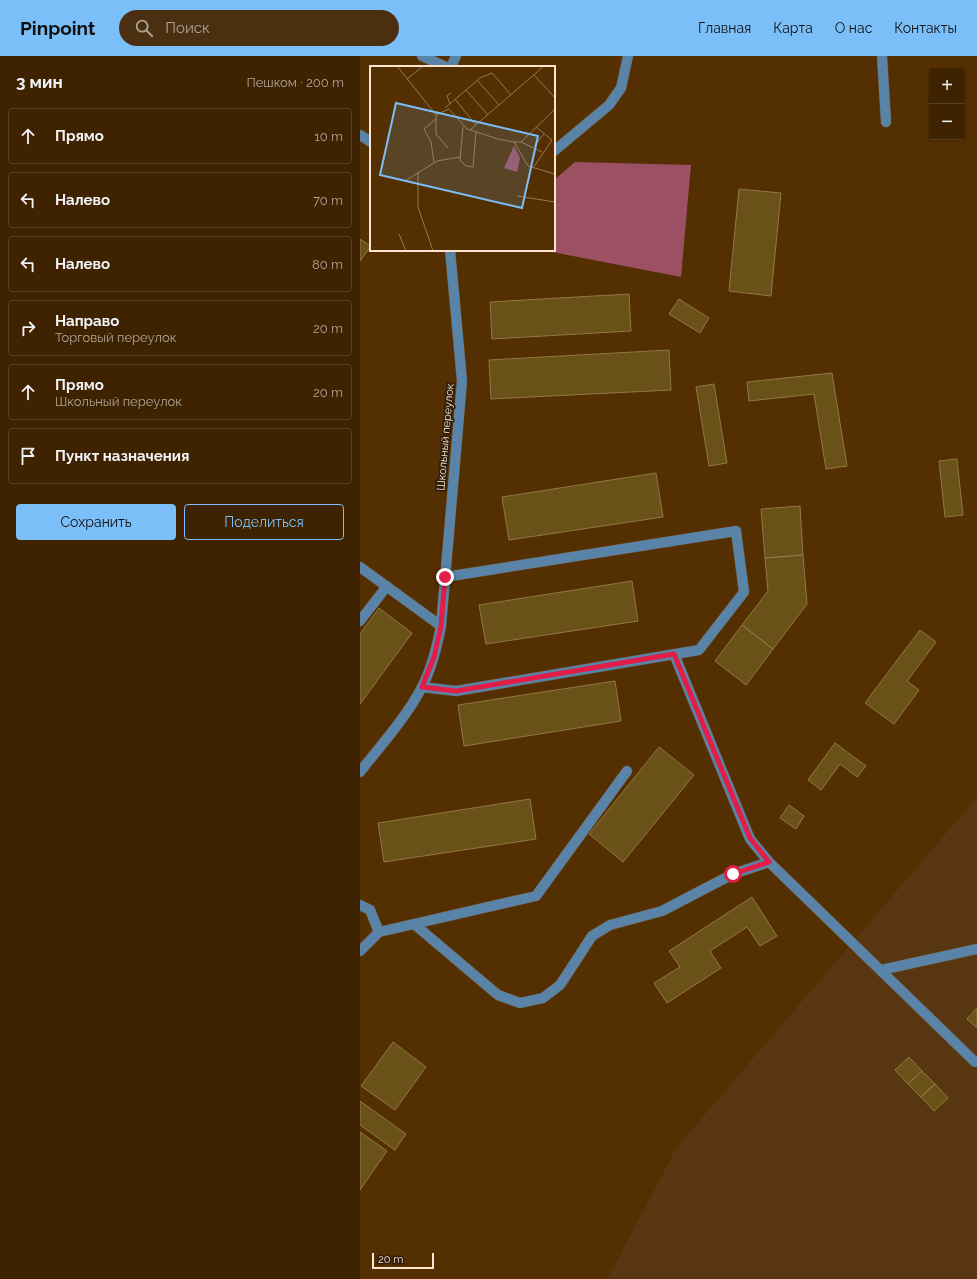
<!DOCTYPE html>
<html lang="ru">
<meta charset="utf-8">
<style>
body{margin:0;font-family:Raleway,sans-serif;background:#4a2f10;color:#f1f3f6}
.controls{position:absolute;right:12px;top:12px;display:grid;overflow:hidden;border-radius:4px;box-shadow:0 1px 3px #0004}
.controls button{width:36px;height:36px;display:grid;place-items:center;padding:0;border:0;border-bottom:1px solid #584023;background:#3f2301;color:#f1f3f6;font:20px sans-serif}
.scale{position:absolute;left:12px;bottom:10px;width:62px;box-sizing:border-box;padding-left:4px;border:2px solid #fce4cf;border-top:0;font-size:11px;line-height:14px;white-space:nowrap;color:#fce4cf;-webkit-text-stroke:3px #2d1d0c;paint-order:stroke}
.stop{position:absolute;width:12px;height:12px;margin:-9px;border:3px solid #e11d48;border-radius:50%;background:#fff}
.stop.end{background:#e11d48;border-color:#fff;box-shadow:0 1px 4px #0008}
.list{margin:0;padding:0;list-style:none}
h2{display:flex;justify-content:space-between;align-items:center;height:52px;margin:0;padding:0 16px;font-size:17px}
h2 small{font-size:13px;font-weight:400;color:#ada499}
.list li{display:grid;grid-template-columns:26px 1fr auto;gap:12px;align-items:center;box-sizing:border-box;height:56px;margin:0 8px 8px;padding:0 8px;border:1px solid #584023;border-radius:4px}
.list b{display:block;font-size:15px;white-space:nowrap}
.list p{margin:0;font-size:13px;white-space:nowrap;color:#ada499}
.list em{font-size:13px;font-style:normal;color:#ada499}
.actions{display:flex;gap:8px;padding:12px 16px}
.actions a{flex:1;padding:9px 0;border:1px solid #7abff8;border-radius:4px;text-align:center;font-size:14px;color:#7abff8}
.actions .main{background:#7abff8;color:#111}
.icon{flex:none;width:22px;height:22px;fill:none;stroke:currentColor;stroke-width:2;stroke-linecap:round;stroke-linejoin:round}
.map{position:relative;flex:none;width:617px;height:1223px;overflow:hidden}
header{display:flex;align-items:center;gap:24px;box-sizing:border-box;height:56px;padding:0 20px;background:#7abff8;color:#111}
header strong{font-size:19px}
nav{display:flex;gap:22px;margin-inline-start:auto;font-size:14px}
.search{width:280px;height:36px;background:#4a2f10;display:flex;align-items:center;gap:10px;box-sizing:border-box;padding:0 14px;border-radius:22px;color:#ada499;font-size:15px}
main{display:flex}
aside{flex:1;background:#3f2301}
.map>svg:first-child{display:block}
.built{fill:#573611}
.forest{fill:#9b5063}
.building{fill:#6a5117;stroke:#917945}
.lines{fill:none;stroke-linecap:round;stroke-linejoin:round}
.minor-casing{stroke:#6f4c22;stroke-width:11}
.minor{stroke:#5983a7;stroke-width:10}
.route{stroke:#e11d48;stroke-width:5}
.labels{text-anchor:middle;stroke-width:3.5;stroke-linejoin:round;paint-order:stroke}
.street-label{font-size:11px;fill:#fce4cf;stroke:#2d1d0c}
.inset-road{fill:none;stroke:#977753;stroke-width:1}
.view{fill:#7abff8;fill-opacity:0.15;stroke:#7abff8;stroke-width:2}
.inset-edge{fill:none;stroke:#fce4cf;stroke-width:2}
</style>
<header>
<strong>Pinpoint</strong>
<div class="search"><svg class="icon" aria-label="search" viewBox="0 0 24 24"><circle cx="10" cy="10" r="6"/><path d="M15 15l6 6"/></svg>Поиск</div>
<nav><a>Главная</a><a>Карта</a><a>О нас</a><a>Контакты</a></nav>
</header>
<main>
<aside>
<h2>3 мин<small>Пешком · 200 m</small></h2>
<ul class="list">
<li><svg class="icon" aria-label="ahead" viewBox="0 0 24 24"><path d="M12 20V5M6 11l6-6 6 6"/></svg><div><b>Прямо</b></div><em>10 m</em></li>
<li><svg class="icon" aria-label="left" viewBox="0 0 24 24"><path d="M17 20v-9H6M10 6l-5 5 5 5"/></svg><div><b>Налево</b></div><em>70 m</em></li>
<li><svg class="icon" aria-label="left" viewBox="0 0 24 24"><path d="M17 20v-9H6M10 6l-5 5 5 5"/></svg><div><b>Налево</b></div><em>80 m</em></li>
<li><svg class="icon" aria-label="right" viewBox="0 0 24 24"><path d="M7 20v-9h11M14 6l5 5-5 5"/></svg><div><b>Направо</b><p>Торговый переулок</p></div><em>20 m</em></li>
<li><svg class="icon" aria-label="ahead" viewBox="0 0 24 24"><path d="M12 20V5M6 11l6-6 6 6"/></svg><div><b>Прямо</b><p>Школьный переулок</p></div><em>20 m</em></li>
<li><svg class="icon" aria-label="arrive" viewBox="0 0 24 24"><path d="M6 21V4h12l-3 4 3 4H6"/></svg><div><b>Пункт назначения</b></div></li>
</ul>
<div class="actions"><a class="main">Сохранить</a><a>Поделиться</a></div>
</aside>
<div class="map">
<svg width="617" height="1223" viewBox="0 0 617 1223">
<rect width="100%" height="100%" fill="#542f01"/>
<path class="built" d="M617,741V1223H247L317,1091Z"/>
<path class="forest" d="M215,106L331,109L321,221L182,194H194V124Z"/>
<path class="building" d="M379,133L421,137L411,240L369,235Z
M0,183L11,190L0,205Z
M269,238L271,275L132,283L130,246Z
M319,243L349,262L340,277L309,258Z
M309,294L311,334L131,343L129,304Z
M472,317L487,410L466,413L454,338L389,345L387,326Z
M354,328L367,407L349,410L336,331Z
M597,403L603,459L585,461L579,405Z
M296,417L303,461L149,484L142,441Z
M440,450L443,499L405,502L401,453Z
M443,499L447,548L413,593L382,569L408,535L405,502Z
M272,525L278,565L126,588L119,549Z
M19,552L52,577L0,648V578Z
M382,569L413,593L386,629L355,605Z
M560,574L576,586L547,625L559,634L534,668L505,647Z
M255,625L261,665L104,690L98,649Z
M475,687L506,710L497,721L480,708L461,734L448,724Z
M299,691L334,719L263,806L229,778Z
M170,743L176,783L24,806L18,767Z
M429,749L444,760L436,773L420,762Z
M392,841L417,880L400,890L387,871L350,895L361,912L307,947L294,927L320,911L309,895Z
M617,952V972L607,963Z
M33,986L66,1011L35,1054L1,1030Z
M549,1001L562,1015L548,1028L535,1014Z
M562,1015L575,1028L561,1041L548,1028Z
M575,1028L588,1042L574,1055L561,1041Z
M0,1045L46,1078L35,1094L0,1069Z
M0,1076L27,1095L0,1134Z"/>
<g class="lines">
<defs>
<path id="minor" d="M62,0L86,11
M522,0L526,66
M91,11L96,0
M0,79L11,86
M194,95L249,49L261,32L268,0
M0,511L81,570
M0,565L27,530
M314,598L390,783L409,806L615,1006
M62,631L96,635L339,594L384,536L376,475L85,521
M0,716C21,689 46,662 62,631C72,612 77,591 81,570L102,325L90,194
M0,849L10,854L19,876L0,895
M54,868L138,939L160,947L183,942L200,929L232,880L250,869L302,855L373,818L409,806
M19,876L176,840L267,715
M521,914L617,893"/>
</defs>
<use href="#minor" class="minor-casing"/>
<use href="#minor" class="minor"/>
</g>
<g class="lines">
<path class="route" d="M85,521L81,570L74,601L62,631L96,635L314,598L390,782L409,806L373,818"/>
</g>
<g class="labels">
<g class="street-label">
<text transform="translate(85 381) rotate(-85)" y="4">Школьный переулок</text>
</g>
</g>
<g transform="translate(10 10)">
<rect width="185" height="185" fill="#542f01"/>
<path d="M144,80L150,92L147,106L134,102Z" fill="#9b5063"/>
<path class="inset-road" d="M27,0L66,49L79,43L97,63L128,73L144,76L158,100L185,108M164,9L185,32M37,13L53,0M107,14L129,39M96,24L118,49M85,33L106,59M80,38L77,30L81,27M75,42L110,12L122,7L141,29M66,49V68L78,82M93,61L90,94L96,100L103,101L106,66M100,64L174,0M144,76H151L185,43M151,76L172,86M164,80L174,68M64,96L61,76L54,63L66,53M163,102L182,74L166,61M48,106V141L63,185M35,115L67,95L90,91M147,130L185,136M29,168L36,185"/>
<path class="view" d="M26,37L168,70L152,142L10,109Z"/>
<rect width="185" height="185" class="inset-edge"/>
</g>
</svg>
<div class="controls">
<button>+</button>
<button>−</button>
</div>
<div class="scale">20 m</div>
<div class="stop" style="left:373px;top:818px"></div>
<div class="stop end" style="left:85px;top:521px"></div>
</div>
</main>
